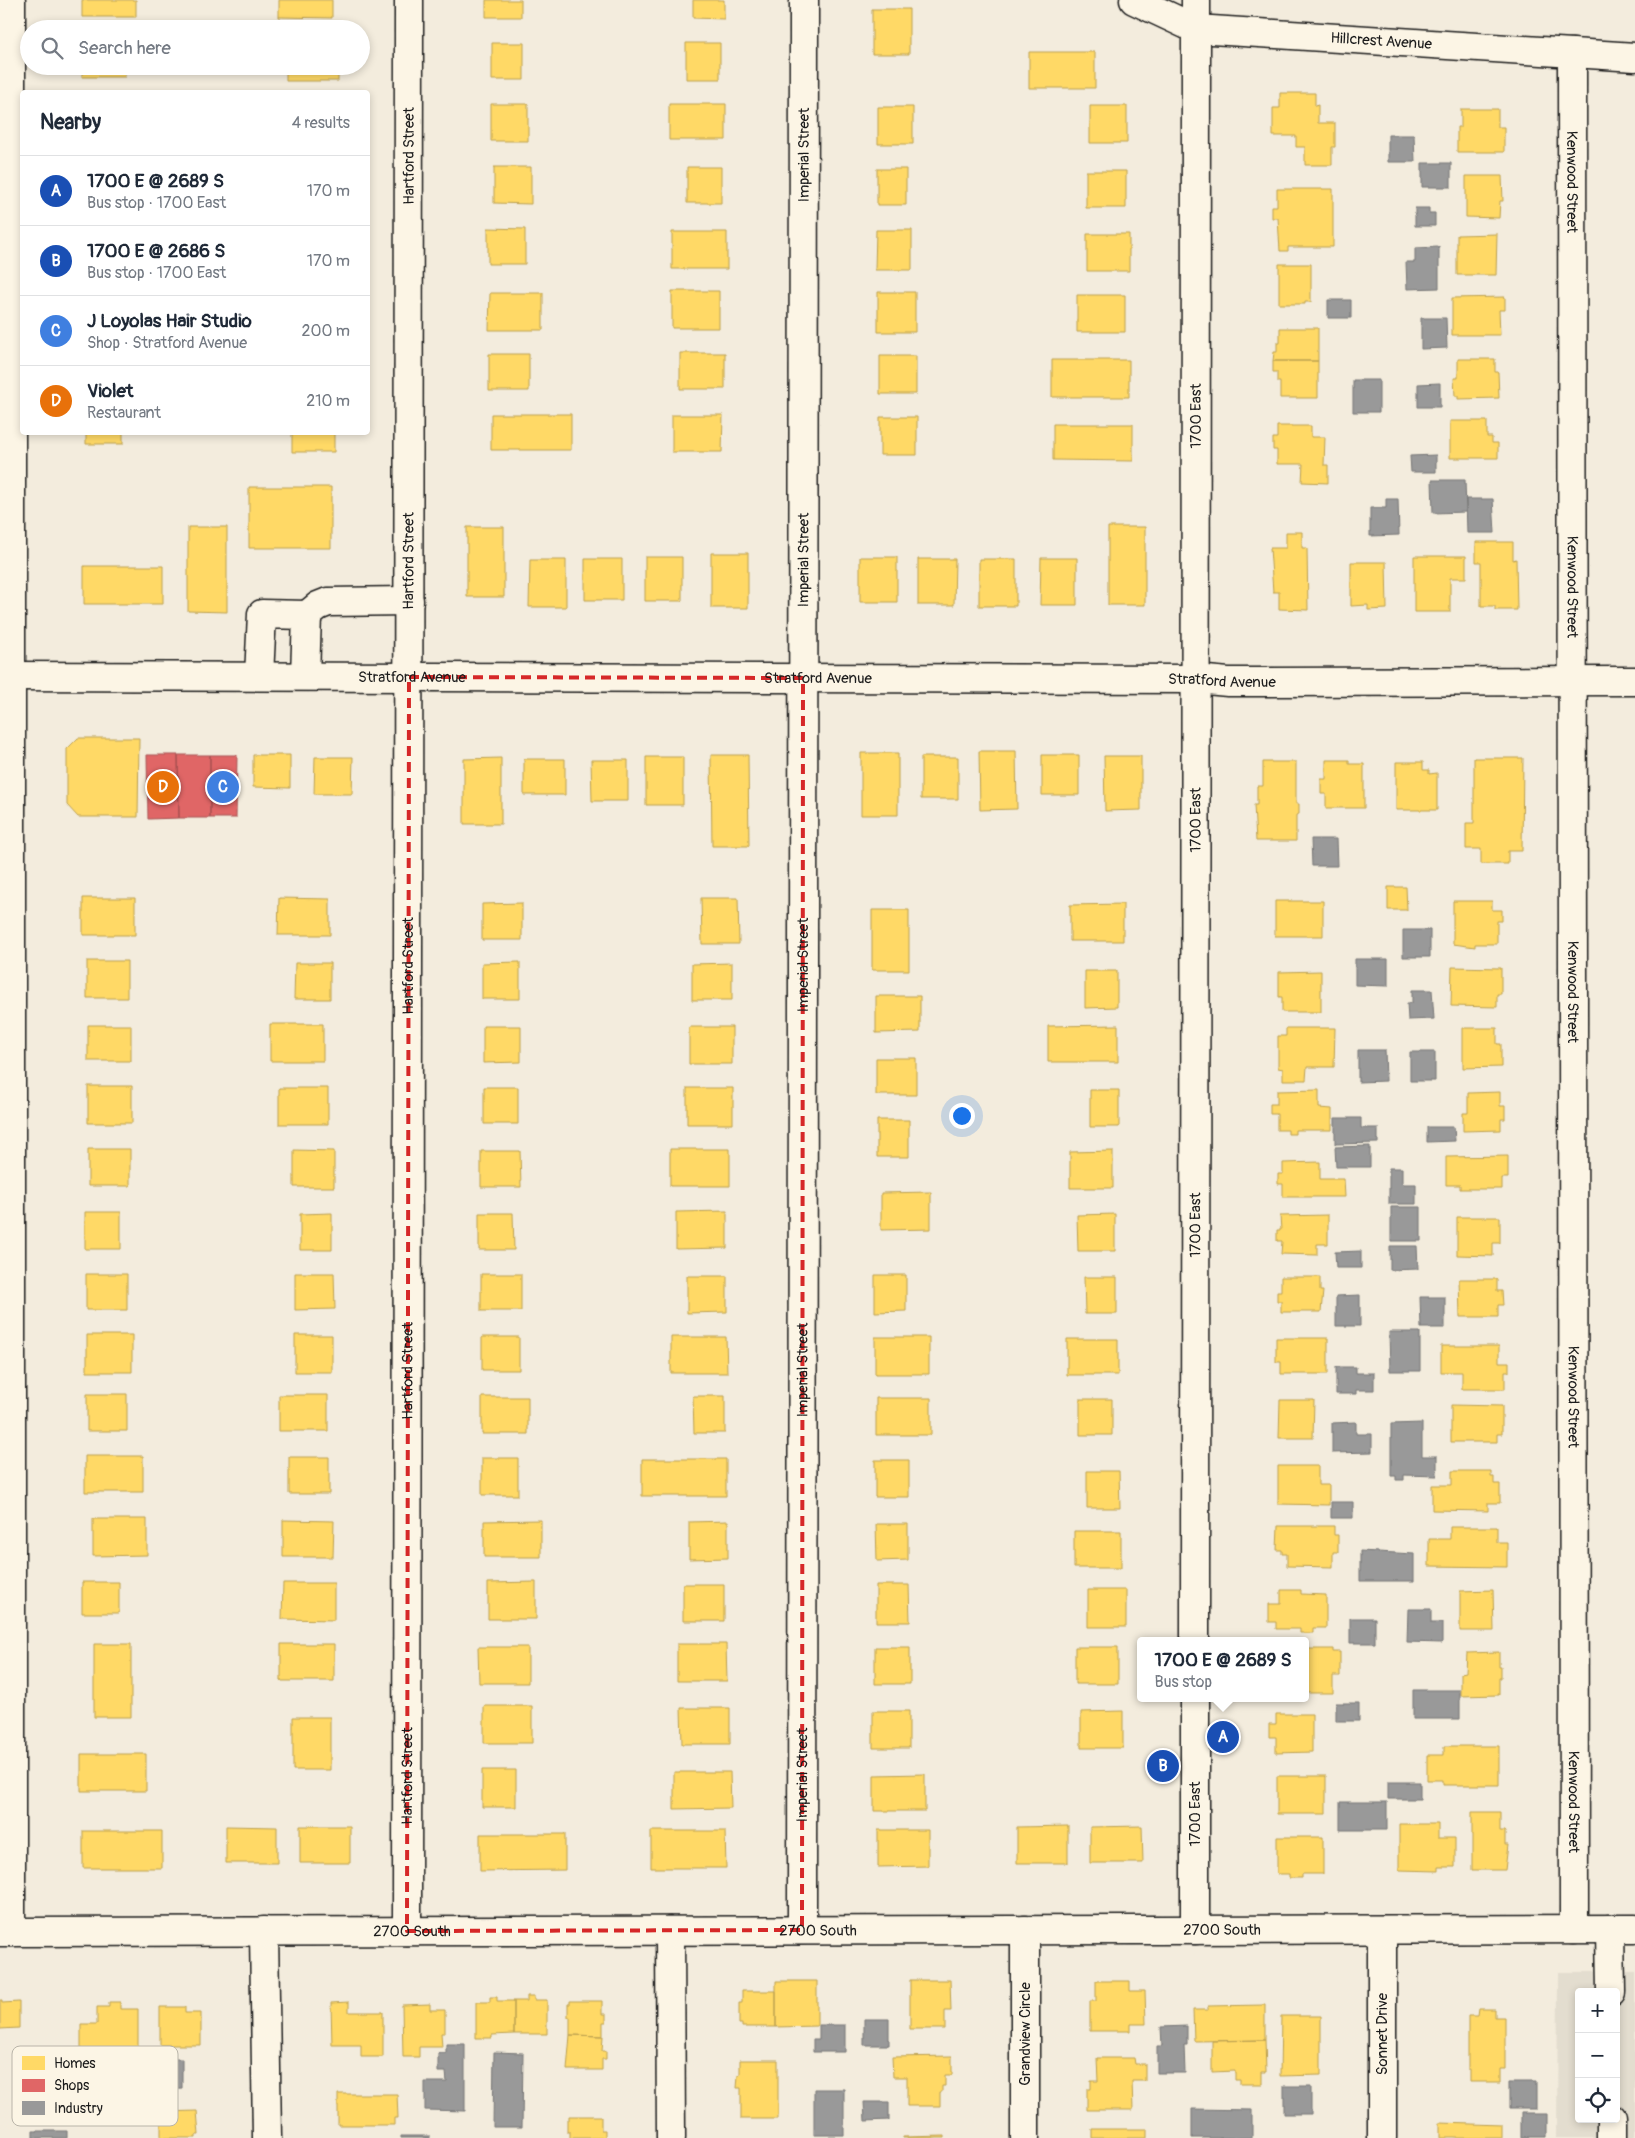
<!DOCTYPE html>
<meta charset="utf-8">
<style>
body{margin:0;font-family:Pangolin,sans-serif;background:#f6f6f7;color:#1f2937}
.controls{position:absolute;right:15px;bottom:15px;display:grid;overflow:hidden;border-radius:5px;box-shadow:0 2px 8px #0003}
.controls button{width:45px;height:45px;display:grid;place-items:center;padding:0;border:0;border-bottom:1px solid #e0e1e3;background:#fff;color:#1f2937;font:25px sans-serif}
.you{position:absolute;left:961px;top:1115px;width:18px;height:18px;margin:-12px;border:4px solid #fff;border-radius:50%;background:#1a73e8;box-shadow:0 0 0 8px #1a73e833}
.badge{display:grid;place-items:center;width:32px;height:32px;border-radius:50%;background:#d1495b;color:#fff;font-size:16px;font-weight:700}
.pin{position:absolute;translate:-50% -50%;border:2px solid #fff;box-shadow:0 1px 5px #0006}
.popup{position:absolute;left:1137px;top:1637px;width:172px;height:65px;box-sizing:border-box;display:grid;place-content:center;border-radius:5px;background:#fff;filter:drop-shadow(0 1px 4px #0005);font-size:16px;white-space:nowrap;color:#747a83}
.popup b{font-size:19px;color:#1f2937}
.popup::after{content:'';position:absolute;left:50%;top:100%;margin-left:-10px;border:10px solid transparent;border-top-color:#fff}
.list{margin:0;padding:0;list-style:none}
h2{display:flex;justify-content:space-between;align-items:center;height:65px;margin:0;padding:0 20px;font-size:21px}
h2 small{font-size:16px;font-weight:400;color:#747a83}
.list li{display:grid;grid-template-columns:32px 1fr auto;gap:15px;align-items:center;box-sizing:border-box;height:70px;padding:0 20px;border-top:1px solid #e0e1e3}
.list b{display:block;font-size:19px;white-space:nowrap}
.list p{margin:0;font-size:16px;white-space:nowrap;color:#747a83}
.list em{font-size:16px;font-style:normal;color:#747a83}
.icon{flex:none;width:28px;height:28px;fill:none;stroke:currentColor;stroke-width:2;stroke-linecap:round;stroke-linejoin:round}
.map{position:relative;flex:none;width:1635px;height:2138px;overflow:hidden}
.search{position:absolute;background:#fff;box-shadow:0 2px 8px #0003;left:20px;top:20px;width:350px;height:55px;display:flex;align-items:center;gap:12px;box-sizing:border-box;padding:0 18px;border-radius:28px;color:#747a83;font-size:19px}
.panel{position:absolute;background:#fff;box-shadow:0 2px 8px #0003;left:20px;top:90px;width:350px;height:345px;border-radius:5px}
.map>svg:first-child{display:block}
.built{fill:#e3ddcf;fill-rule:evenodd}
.homes{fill:#ffd966;stroke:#bba050}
.shops{fill:#e06666;stroke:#a55050}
.industry{fill:#999;stroke:#747474}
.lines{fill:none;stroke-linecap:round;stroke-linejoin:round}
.minor-casing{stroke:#1c1c1c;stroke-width:31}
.minor{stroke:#fcf5e5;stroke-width:28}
.marked{fill:none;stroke:#d62828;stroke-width:4;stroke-dasharray:10 6;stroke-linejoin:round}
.labels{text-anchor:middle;stroke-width:5;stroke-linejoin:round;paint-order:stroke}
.street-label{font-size:15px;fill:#1c1c1c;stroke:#fcf5e5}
.key{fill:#fcf5e5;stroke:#b9b4a9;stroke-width:1}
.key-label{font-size:14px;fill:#1c1c1c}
</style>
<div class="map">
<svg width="1635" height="2138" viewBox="0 0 1635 2138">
<rect width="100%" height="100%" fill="#f3ecdd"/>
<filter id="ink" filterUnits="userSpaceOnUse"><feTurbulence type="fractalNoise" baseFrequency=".02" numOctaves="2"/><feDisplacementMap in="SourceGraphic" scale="10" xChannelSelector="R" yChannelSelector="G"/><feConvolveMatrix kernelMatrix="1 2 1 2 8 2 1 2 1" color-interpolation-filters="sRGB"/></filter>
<g filter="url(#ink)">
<path class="built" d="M1558,1972H1635V2138H1557ZM1579,1992H1616V2119H1579Z"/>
<path class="homes" d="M82,0H136V17H82Z
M279,0H332V18L279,17Z
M486,0H521V17H486Z
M693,0H724V19L693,18Z
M872,9H909V54H872Z
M492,43H524V80H492Z
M686,43H720V79H686Z
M1029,52H1095V88H1029Z
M82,66H125V77H82Z
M286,66H338V81H286Z
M1280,93H1315V106L1318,105V123H1335V147H1332V165H1305V147H1296V136H1273V108H1280Z
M491,104H528V141H491Z
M669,104H726V140H669Z
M1090,106H1127V143H1090Z
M878,107H913V144H878Z
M1461,109H1498V127H1504V152H1457V127H1461Z
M494,167H531V204L494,203Z
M687,167H721V203H687Z
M877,169H906V205H877Z
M1086,171H1126V208H1086Z
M1466,176H1502L1503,201H1500L1499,218L1466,217Z
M1277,189H1333V247H1288V251H1280L1278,218H1272V206H1277Z
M488,228L525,229V264H488Z
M876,230H912V270H875Z
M672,232H727V269H672Z
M1087,234H1129V271H1087Z
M1497,234L1496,275H1457V235Z
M1279,264H1311V302H1305V304H1279Z
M672,291H719V328H672Z
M878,292H915V332H878Z
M490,293H543V330H489Z
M1077,295H1125V332H1077Z
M1505,297V310H1499L1500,335H1452V298Z
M1280,328H1318V361H1273L1274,352H1277V343H1280Z
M680,353H725V389H680Z
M489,354H529V391H489Z
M880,356H916V394H880Z
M1458,359H1495V372H1498L1499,398L1458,399V396H1455L1454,378H1458Z
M1052,360H1129V397H1052Z
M1273,361H1318V398H1280V382H1277V372H1273Z
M491,414H571V450H491Z
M672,415H723L722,452H672Z
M880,417H917V455H880Z
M1450,421H1487V437H1492V443H1498V458H1450Z
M1053,424H1133V461L1053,460Z
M1277,426H1311V437H1325L1324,465H1328V483L1302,482L1303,464H1277V450H1273V438H1277Z
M86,432H123V444H86Z
M292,432H334V452H292Z
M249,487H331V548H249Z
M188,527H227V612L188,611Z
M467,527H504V597H467Z
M1108,527H1145V605H1108Z
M1286,532H1302V548H1307L1308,610L1279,609V592H1273L1270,548H1286Z
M1476,542H1513V560L1516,559L1517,610H1495V606H1481V562H1476Z
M711,553H748V608H711Z
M1414,556H1466V578H1450V612H1414Z
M645,557H682V601H645Z
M860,557H897V602H860Z
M1041,558H1077V605H1040Z
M585,559H622V600H585Z
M918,559H955L954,605H918Z
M979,559H1016V606H979Z
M530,560H566V607H529Z
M1351,562H1386L1387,609L1368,610V605L1351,606Z
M84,566H163V604H84Z
M78,738H139L138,817H78L67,805V749Z
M979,751H1016L1017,809L980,810Z
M861,753H898V815H861Z
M253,755H290V788L253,787Z
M711,755H748L749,846H712Z
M1042,755H1079V795H1042Z
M1104,756H1141V810L1105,811Z
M315,757H353L352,794H314Z
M646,757H683V805H646Z
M921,757H958V799H921Z
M501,758V824H464V759Z
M1474,758H1523L1522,851H1508V864H1481V849H1466V823H1474Z
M524,759H565V795H524Z
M591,760H628V801H592Z
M1326,760H1349V764H1364V808H1326V794H1321V779H1326Z
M1263,762H1296V804H1299V814L1296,815V841H1256L1254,805H1257V786H1263Z
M1396,762H1423V770H1429V774L1437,773V810H1396Z
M1388,887H1406L1407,910H1388Z
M83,898H135V935H83Z
M279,898L330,899V935H278Z
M701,898H738L739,944H702Z
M1275,901H1323V936H1275Z
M1453,901H1492V910H1502V921H1497V944H1475V947L1453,944Z
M522,903V940H482V904Z
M1123,904V941H1070V905Z
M872,910H909V970H872Z
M87,961H127V998H87Z
M520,962V999H482V963Z
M295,963H330V999H294Z
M732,963V1000H692V964Z
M1452,967L1501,968V994H1497V1007L1451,1006Z
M1085,971H1117V1007L1085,1008Z
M1321,971V1012H1282V997H1279V972Z
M876,996H920V1032L876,1033Z
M270,1024H323V1061H270Z
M88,1025H131V1061H88Z
M1118,1025V1062H1048V1026Z
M483,1026H521V1062L483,1063Z
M689,1027H732V1064H689Z
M1286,1028H1335L1334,1067H1307L1306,1080H1283V1069L1278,1068V1036H1286Z
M1463,1028H1497V1044H1501V1067L1463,1068Z
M876,1058H916V1095H876Z
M88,1086H132V1123H88Z
M484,1087H518V1124H484Z
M279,1088H328V1124H279Z
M687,1088H733V1124H687Z
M1090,1090H1119V1127H1090Z
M1319,1090V1108L1332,1109V1130H1295V1134H1288V1130H1277V1114H1270V1104H1277V1091Z
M1500,1092V1106H1505V1119H1501V1130L1463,1131V1113H1468V1093Z
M877,1120H909V1157H877Z
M88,1149H130V1186H88Z
M670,1149H730V1186H670Z
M294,1150L334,1151V1187H294Z
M481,1151H520L521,1187H481Z
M1113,1151V1188H1070V1152Z
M1508,1156V1178H1502V1189H1460V1185H1446V1157Z
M1320,1162V1179H1344L1345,1197H1283V1184H1278V1174H1283V1163Z
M931,1192V1229L881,1230V1193Z
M727,1211V1248L676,1249V1212Z
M85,1212H121V1249H85Z
M332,1213V1250H300V1214Z
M479,1213H513L514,1250H479Z
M1115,1214V1251H1078L1077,1215Z
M1328,1215V1244H1317V1255L1281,1254L1282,1241H1277V1230H1281L1280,1216Z
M1457,1217H1500V1243H1493V1256L1457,1255Z
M295,1273H334L335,1309L295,1310Z
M86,1274H127V1310H86Z
M481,1274H521V1311H481Z
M875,1275H906V1311L875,1312Z
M687,1276H727V1312L687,1313Z
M1084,1277H1117V1314H1085Z
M1281,1277H1320V1291H1323L1321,1312H1281V1301H1277V1291H1281Z
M1459,1279H1497V1291H1502L1503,1305H1498V1317H1460Z
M87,1335H132V1372H87Z
M295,1335H332V1372H295Z
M482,1337H519V1370H482Z
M671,1337H726L727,1373H671Z
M875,1337H929V1374H875Z
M1276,1338H1328V1374H1281V1362H1276Z
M1067,1339H1118V1375H1067Z
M1441,1346H1499V1362H1509V1372H1505V1389H1462V1372H1441Z
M87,1394H127V1431H87Z
M279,1395H328V1431H279Z
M693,1396H725V1433H694Z
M482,1397H528V1434H482Z
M876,1398H931V1435H876Z
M1080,1399H1112V1435H1080Z
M1280,1400H1314L1313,1438H1279Z
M1451,1405L1502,1406V1434H1497V1442H1451Z
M85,1456H143V1492H85Z
M289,1457H329V1494H289Z
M482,1458H518V1495H482Z
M642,1459H726V1496H642Z
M875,1460H909V1497H875Z
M1278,1466H1318V1485H1329V1505L1278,1504Z
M1087,1471H1119L1120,1508H1087Z
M1452,1471H1491V1477H1494V1484H1500V1503H1488V1511L1432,1510V1485H1452Z
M93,1519H147V1555L93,1556Z
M283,1520L334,1521L333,1557H283Z
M541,1520V1557H484V1521Z
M728,1521V1558L689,1559V1522Z
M876,1524H908V1560L877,1561Z
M1278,1526H1334V1535H1338V1552H1333V1567L1287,1566V1554H1282V1550H1277Z
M1450,1527H1497V1542H1507V1567L1429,1566V1539H1450Z
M1074,1531H1121V1568H1074Z
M82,1582H119V1613H82Z
M536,1582V1619H488V1583Z
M283,1583H334V1620L282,1619Z
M683,1584H724V1621H683Z
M876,1585H909L910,1622H876Z
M1088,1590H1126V1627H1088Z
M1281,1590H1301V1594L1326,1595V1628H1313V1633H1300V1629H1276V1622H1269V1604H1281Z
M1493,1590L1494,1631H1460V1591Z
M94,1644H131V1717H94Z
M281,1644H334V1681H281Z
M677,1644H726L727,1681H677Z
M478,1647H528V1683H479Z
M875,1647H910V1684H875Z
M1075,1647H1118V1684H1075Z
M1306,1649H1333V1652H1340V1676H1333V1693H1306Z
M1499,1652V1667H1501V1678H1499V1695L1461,1696V1673L1466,1672L1467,1653Z
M484,1706H532V1743H484Z
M681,1708H730V1744H682Z
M873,1711H909V1748H873Z
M1123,1711V1748H1081V1712Z
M1276,1714H1312V1752L1276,1753V1737H1269V1724H1276Z
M293,1717H330V1770H293Z
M1444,1746H1499V1785H1443V1780H1427V1755H1444Z
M81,1754H146V1791H81Z
M482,1770H516V1807H482Z
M674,1772H730L731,1808L674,1809Z
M925,1774V1811H874V1775Z
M1277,1776H1326V1814H1277Z
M1472,1812H1500V1831H1505V1845H1508L1505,1870H1472Z
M1399,1824H1438V1838H1455V1867H1438V1871L1399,1870Z
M226,1826L277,1827V1863H226Z
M300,1826H350V1863H300Z
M1068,1826V1863H1017V1827Z
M1142,1826L1143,1863H1090V1827Z
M878,1830H928V1866L878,1867Z
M83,1831H162V1868H83Z
M651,1831H725L726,1868H651Z
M480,1834H565V1870L480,1871Z
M1277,1837H1323V1874H1302V1878H1289V1874H1277Z
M910,1980H950L951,2011H945V2029H910Z
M776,1981H817V2026L776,2027Z
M1096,1981H1130V1991H1145L1146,2024H1130V2031H1090V2001H1096Z
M742,1991H776V2027H742V2024H739V2003H742Z
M527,1996H534V2000H547V2034H514V2001H527Z
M490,1997H497V2001H514V2034L492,2035V2038H476V2002H490Z
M0,2000H2V2003L19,2002V2028L0,2029Z
M570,2001H602V2014H606V2022H603V2036L570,2035V2017H568V2004H570Z
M109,2002H120V2009H138V2055L97,2056V2053L81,2054V2024H97V2007H109Z
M349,2002V2012H383V2057H361V2045H332L331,2003Z
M430,2004V2010H445V2033H441L442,2047H419V2057H403L402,2005Z
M1265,2005V2040L1194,2041L1193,2010H1208V2006Z
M160,2007H185V2013H201V2045H160Z
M1478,2009H1495V2017H1505V2069H1501V2082H1470V2069H1468V2016H1477Z
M1281,2016H1321V2075L1280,2076Z
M570,2035L603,2036L602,2051H606V2059H602V2070H567Z
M1265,2040L1266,2072H1262V2084H1240V2080H1235V2071L1212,2072V2041Z
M952,2056V2075H945V2086H942V2092H940V2106H907V2077H893L892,2057Z
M1097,2058H1134L1135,2064H1145V2081H1132L1133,2110H1087V2089H1091V2081H1098Z
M740,2060H778V2119H741V2088H737L738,2075H740Z
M338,2094H397L398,2118H394V2125H338Z
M197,2111L199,2135H196V2138H161V2112Z
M569,2116H601V2130H605V2138H570V2132H567V2120H569Z
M1440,2123L1503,2125V2138H1440Z
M1092,2129H1147V2138H1092Z
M945,2136V2138H903V2137Z"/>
<path class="shops" d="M147,755H178L179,818L148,819Z
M178,755H210V818H179Z
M210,755H237L236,818H210Z"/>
<path class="industry" d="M1388,135H1414L1415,162H1388Z
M1422,163H1451V187H1422Z
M1415,208H1429V213H1435V226H1415Z
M1439,247V288L1407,289L1406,262H1415V248Z
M1328,300H1351V318H1328Z
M1421,318H1446L1447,348L1421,349Z
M1353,380H1379V412H1353Z
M1440,383V407H1418V384Z
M1436,455V472H1411L1410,456Z
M1432,480H1465L1466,512L1433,513Z
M1386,499H1398L1399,535L1370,536V508H1386Z
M1466,499H1493L1495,533H1467Z
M1311,839H1336L1337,866H1312Z
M1403,930H1430V957H1403Z
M1355,959H1388V986L1355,985Z
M1412,990H1432L1434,1019L1408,1020L1407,1003H1412Z
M1358,1050H1385L1386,1081L1358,1082Z
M1410,1052H1435V1081H1410Z
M1335,1118H1361V1128H1378V1143L1335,1144Z
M1427,1127H1454L1455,1141L1427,1142Z
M1370,1146V1167H1336L1335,1147Z
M1389,1168H1402V1184H1416V1204H1389Z
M1391,1207H1421V1241H1391Z
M1390,1246H1417L1418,1269L1390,1270Z
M1361,1251V1268H1336L1335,1252Z
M1360,1295V1326H1336V1296Z
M1420,1297H1445V1328H1421Z
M1389,1332H1420V1371H1390Z
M1336,1367H1356V1373H1374V1390H1356V1394H1336Z
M1356,1422V1434H1372V1452L1332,1453V1423Z
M1422,1423V1456H1437V1476L1404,1475V1480H1396V1476H1391V1424Z
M1331,1502H1353V1518H1331Z
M1360,1551L1414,1554V1581H1360Z
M1408,1609H1431V1623H1442V1643L1407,1642Z
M1350,1618H1375V1643H1350Z
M1413,1690H1460V1719H1413Z
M1336,1703H1359V1721H1336Z
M1388,1782H1420V1799H1388Z
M1340,1802H1387V1830H1340Z
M864,2019H889V2045H864Z
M819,2025H845V2052H813V2039H819Z
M1187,2026V2045H1184L1185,2073H1157V2046H1162L1161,2027Z
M446,2044H465V2111L425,2110V2082H447L446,2072H438V2053H446Z
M494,2052L523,2053L522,2127H493Z
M153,2059H182V2088L153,2089Z
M75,2063H103V2069L114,2070V2083H103V2095H75Z
M74,2065V2101L30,2102V2066Z
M1509,2082H1536V2109H1509Z
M1284,2086H1311V2114H1284Z
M814,2089H844V2135H814Z
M864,2102H889V2120L865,2121Z
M1192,2109L1252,2110V2138H1192Z
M1521,2113H1547V2138H1521Z
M33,2131H67V2138H33Z
M401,2136H430V2138H401Z"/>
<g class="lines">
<defs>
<g id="minor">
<path d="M11,0V1932"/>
<path id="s1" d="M1134,0L1196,29L1635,57"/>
<path id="s2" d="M1572,53L1574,1929"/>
<path d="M307,615L318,606L328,602L409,601"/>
<path id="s3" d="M0,676L1196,679L1228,682L1635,681"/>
<path d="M259,676L262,614L307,615L305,676"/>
<path id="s4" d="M1195,1641L1196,0"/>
<path d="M1610,1929L1611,1992"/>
<path id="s5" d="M802,1930L804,0"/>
<path d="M1195,1930V1698"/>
<path d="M264,1931L267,2138"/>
<path id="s6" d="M407,1931L409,0"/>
<path d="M670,1931L671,2138"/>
<path id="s7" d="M0,1932L1635,1929"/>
<path d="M1612,2119V2138"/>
<path d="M1025,2138V1930"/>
<path d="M1382,2138V1930"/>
</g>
</defs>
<use href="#minor" class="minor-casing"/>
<use href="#minor" class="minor"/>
</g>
</g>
<path class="marked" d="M409,677L803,678L802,1930L407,1931Z"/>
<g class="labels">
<g class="street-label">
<text dy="5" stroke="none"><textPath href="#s1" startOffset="254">Hillcrest Avenue</textPath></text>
<text dy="5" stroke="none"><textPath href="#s5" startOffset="1775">Imperial Street</textPath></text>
<text dy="5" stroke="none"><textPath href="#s6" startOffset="1775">Hartford Street</textPath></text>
<text dy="5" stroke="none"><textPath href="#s2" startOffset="129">Kenwood Street</textPath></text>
<text dy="5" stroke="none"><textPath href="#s4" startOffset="1225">1700 East</textPath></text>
<text dy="5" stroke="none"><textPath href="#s5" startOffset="1370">Imperial Street</textPath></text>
<text dy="5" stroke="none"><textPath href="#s6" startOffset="1370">Hartford Street</textPath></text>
<text dy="5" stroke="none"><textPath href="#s2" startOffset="534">Kenwood Street</textPath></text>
<text dy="5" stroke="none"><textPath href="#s3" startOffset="412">Stratford Avenue</textPath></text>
<text dy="5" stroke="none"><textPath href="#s3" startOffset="818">Stratford Avenue</textPath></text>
<text dy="5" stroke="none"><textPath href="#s3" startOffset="1222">Stratford Avenue</textPath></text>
<text dy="5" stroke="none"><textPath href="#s4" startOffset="821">1700 East</textPath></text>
<text dy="5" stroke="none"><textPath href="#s5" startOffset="965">Imperial Street</textPath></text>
<text dy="5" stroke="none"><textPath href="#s6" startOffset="965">Hartford Street</textPath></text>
<text dy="5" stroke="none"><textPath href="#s2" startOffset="939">Kenwood Street</textPath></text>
<text dy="5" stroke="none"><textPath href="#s4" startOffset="416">1700 East</textPath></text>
<text dy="5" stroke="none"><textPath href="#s5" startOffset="560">Imperial Street</textPath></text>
<text dy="5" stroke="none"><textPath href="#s6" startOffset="560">Hartford Street</textPath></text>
<text dy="5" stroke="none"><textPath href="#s2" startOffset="1344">Kenwood Street</textPath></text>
<text dy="5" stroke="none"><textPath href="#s5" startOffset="155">Imperial Street</textPath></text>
<text dy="5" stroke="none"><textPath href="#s6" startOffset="155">Hartford Street</textPath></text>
<text dy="5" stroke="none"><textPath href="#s2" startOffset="1749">Kenwood Street</textPath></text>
<text transform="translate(1195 1814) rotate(-90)" y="5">1700 East</text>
<text dy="5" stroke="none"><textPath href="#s7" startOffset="818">2700 South</textPath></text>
<text dy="5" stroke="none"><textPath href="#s7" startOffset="1222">2700 South</textPath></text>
<text dy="5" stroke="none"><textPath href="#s7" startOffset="412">2700 South</textPath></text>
<text transform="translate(1025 2034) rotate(-90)" y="5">Grandview Circle</text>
<text transform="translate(1382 2034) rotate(-90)" y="5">Sonnet Drive</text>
</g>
</g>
<rect x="12" y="2046" width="166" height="80" rx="8" class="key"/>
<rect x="22" y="2056" width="23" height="14" fill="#ffd966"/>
<rect x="22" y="2079" width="23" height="13" fill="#e06666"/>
<rect x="22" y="2101" width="23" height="14" fill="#999"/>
<g class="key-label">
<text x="54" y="2068">Homes</text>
<text x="54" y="2090">Shops</text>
<text x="54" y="2113">Industry</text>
</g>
</svg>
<div class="controls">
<button>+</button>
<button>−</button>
<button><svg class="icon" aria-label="locate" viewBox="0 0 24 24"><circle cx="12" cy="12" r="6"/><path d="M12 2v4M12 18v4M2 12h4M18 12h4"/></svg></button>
</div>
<div class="you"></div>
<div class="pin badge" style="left:1223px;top:1737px;background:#1a4fb4">A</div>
<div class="popup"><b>1700 E @ 2689 S</b>Bus stop</div>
<div class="pin badge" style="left:1163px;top:1766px;background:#1a4fb4">B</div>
<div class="pin badge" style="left:223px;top:787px;background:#3f7fe0">C</div>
<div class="pin badge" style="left:163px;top:787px;background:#e8710a">D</div>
<div class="search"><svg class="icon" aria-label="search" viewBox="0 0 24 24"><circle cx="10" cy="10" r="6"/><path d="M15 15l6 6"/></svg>Search here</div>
<section class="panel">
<h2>Nearby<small>4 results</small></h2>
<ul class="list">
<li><span class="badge" style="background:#1a4fb4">A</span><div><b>1700 E @ 2689 S</b><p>Bus stop · 1700 East</p></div><em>170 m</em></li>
<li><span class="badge" style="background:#1a4fb4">B</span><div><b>1700 E @ 2686 S</b><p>Bus stop · 1700 East</p></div><em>170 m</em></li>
<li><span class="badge" style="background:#3f7fe0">C</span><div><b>J Loyolas Hair Studio</b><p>Shop · Stratford Avenue</p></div><em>200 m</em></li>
<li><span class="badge" style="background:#e8710a">D</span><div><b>Violet</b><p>Restaurant</p></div><em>210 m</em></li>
</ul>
</section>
</div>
